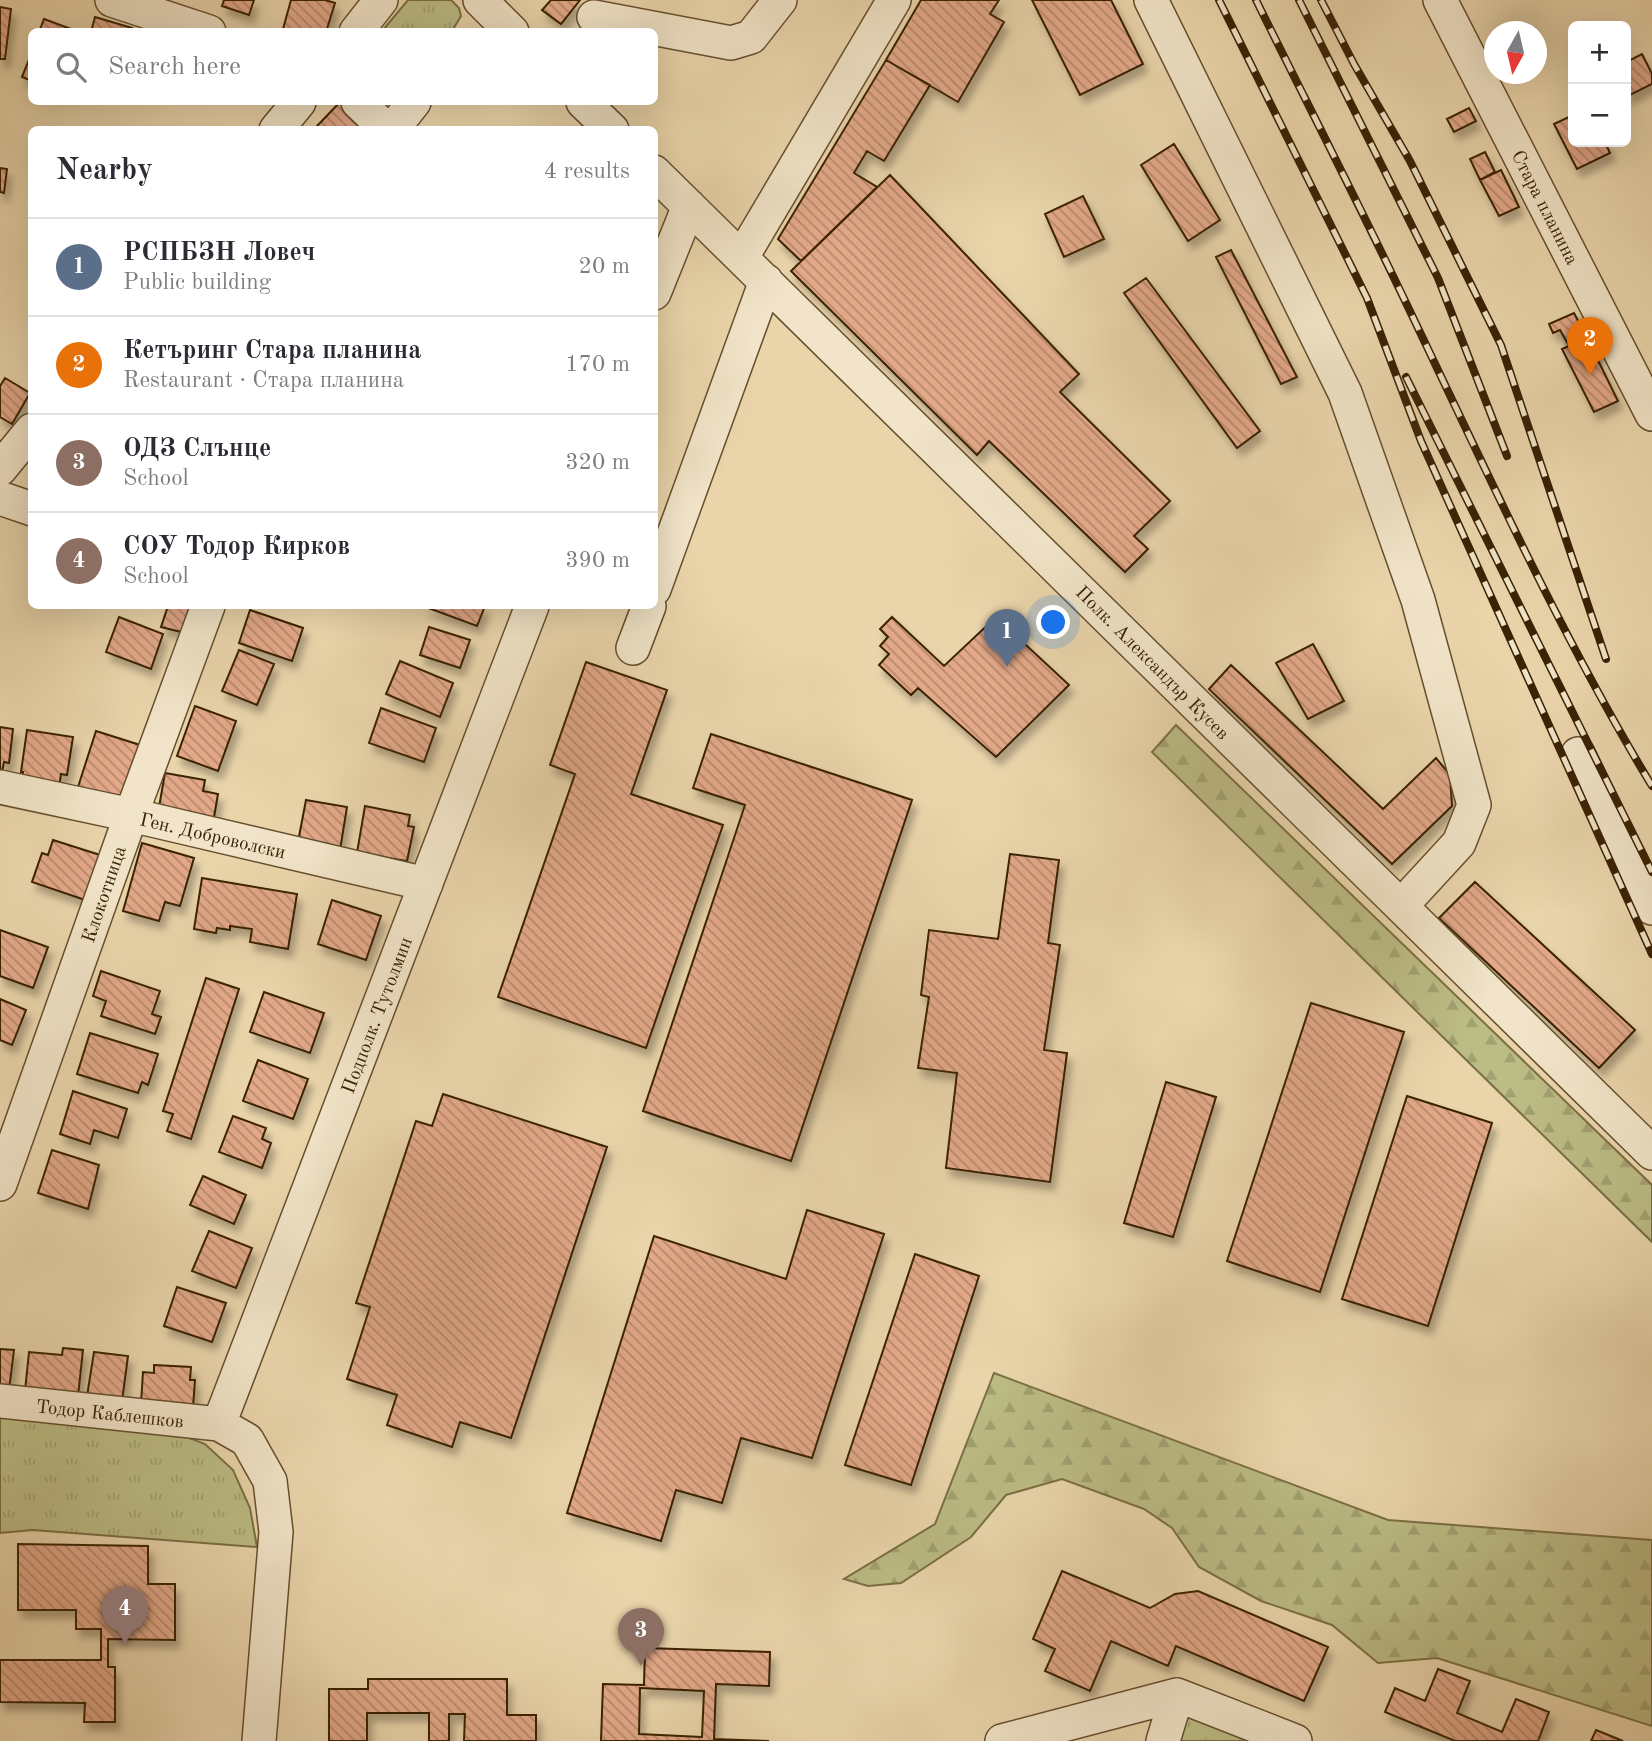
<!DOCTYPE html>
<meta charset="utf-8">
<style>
body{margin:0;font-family:"Old Standard TT",serif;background:#f7f7f7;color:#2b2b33}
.controls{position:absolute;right:21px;top:21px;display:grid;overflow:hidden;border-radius:10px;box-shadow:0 7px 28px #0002}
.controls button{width:63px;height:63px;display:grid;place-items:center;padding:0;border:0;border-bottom:2px solid #e1e1e2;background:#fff;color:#2b2b33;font:35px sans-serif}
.compass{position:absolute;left:1484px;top:21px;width:63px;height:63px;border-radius:50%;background:#fff;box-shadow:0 7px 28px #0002;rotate:188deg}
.you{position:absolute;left:1054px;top:623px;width:24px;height:24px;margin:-18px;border:5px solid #fff;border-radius:50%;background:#1a73e8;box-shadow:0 0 0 10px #1a73e833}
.badge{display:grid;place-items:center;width:46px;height:46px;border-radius:50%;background:#8f2418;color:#fff;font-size:23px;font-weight:700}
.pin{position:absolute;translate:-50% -58px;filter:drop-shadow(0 2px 4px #0008)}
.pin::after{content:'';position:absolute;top:37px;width:24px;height:21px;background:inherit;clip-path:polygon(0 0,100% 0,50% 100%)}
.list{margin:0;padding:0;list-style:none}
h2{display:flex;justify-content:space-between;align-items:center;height:91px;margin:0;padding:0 28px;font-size:30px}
h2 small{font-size:23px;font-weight:400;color:#7c7c81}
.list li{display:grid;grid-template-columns:46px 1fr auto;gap:21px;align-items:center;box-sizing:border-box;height:98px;padding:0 28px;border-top:2px solid #e1e1e2}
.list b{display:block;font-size:26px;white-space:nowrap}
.list p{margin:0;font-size:23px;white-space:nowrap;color:#7c7c81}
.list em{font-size:23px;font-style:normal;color:#7c7c81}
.icon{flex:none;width:38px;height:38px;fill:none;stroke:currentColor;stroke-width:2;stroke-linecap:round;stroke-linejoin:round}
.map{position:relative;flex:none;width:1652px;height:1741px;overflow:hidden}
.search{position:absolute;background:#fff;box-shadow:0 7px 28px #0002;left:28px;top:28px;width:630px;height:77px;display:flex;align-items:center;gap:18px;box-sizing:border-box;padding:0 24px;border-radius:10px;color:#7c7c81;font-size:26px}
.panel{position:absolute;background:#fff;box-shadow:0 7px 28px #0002;left:28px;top:126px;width:630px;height:483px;border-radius:10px}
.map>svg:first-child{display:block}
.grass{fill:url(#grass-tufts);stroke:#7b6f44;stroke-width:2}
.forest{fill:url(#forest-firs);stroke:#7b6f44;stroke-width:2}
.building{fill:url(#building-back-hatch);stroke:#3a2204;stroke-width:2;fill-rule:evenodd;filter:url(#shadow)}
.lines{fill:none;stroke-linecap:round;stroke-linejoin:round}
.minor-casing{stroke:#664f2e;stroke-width:36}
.minor{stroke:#f1e4c8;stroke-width:33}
.rail-casing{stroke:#3a2204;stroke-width:8}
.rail{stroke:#f1e4c8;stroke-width:5;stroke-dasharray:16;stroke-linecap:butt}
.labels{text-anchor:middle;stroke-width:6;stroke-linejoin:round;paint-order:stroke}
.street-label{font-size:19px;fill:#3a2204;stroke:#f1e4c8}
</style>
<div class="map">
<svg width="1652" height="1741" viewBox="0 0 1652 1741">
<defs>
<pattern id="grass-tufts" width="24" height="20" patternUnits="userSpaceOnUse" patternTransform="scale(1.75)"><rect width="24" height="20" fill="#bcbc85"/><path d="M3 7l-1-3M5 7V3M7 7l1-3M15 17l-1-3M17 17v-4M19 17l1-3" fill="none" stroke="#a2a171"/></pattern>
<pattern id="forest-firs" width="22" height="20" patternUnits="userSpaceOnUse" patternTransform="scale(1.75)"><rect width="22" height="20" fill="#bcbc85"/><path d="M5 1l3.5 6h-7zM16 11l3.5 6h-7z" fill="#a2a171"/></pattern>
<pattern id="building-back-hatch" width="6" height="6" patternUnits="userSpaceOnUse" patternTransform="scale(1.75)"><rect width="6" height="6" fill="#e2a888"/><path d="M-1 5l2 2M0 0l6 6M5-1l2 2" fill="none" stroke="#b8886d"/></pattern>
<filter id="shadow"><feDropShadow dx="4.5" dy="8" stdDeviation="3.5" flood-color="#0004"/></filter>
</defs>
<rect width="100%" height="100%" fill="#ead5ab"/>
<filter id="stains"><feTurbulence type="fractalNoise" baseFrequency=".00286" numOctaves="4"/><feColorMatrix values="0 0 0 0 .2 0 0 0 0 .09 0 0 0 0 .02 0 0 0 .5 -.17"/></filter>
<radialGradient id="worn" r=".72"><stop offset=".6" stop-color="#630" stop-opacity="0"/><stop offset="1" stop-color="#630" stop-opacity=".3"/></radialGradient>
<path class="grass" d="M408,0H451L459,8L461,16L452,31H382Z
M0,1413L169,1430L205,1444L233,1470L250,1508L257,1547L33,1530L0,1533Z
M1186,1713L1247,1741H1178Z"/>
<path class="forest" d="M1176,725L1652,1185V1242L1152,752Z
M994,1373L1388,1520L1652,1540V1726L1437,1658L1378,1663L1332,1625L1261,1601L1199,1567L1172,1528L1144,1509L1062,1479L1006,1495L971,1537L901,1583L868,1586L844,1579L935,1524Z"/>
<path class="building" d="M224,0H254L249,15L222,6Z
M291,0H325L335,3L326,32H293L283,29Z
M551,0H580L561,24L542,10Z
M921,0H999L990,14L1004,22L958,102L886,60Z
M1032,0H1111L1143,64L1080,95Z
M0,7L11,9L5,59H0Z
M95,17L132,28L131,32H91Z
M44,19L79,32H39Z
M32,52V81L22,77Z
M1642,54L1652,74V84L1626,97V62Z
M886,60L930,85L884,161L867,151L854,173L877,187L801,261L778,239Z
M340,102H344L374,130H321L317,126Z
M1469,108L1476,121L1454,132L1447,119Z
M1573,115V142H1605L1610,153L1577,169L1554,124Z
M1174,144L1220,220L1188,241L1141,165Z
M1485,152L1495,172L1480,180L1470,159Z
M0,168L7,169L4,193L0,192Z
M1501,170L1519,207L1499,216L1480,180Z
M890,175L1079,374L1060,392L1170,501L1134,536L1148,549L1125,572L989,441L977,455L791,271Z
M1083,196L1104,239L1064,257L1045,214Z
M1231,250L1297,377L1281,384L1216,257Z
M1146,278L1260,431L1237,448L1124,293Z
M1574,313L1587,338L1569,346L1560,330L1553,333L1549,324Z
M1587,338L1618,401L1594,412L1562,349Z
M5,378L30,393L12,424L0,417V386Z
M168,606H192L185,633L161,627Z
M423,606H485L477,626Z
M250,610L303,628L292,661L239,643Z
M119,617L163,634L151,669L106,652Z
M892,617L944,666L996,617L1069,685L996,757L918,688L911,695L879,665L889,654L880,646L888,637L880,629Z
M429,627L470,640L460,668L420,655Z
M1313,644L1344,701L1308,719L1276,663Z
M239,650L274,664L257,705L222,691Z
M400,661L453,683L440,717L386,694Z
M586,662L667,690L631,794L723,825L646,1048L498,997L575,774L550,765Z
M1231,665L1383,809L1436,758L1450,775L1452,806L1392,864L1209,689Z
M195,706L236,721L218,771L177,756Z
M381,708L436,728L424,762L369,743Z
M0,727L13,729L9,763L4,762L2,772L0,771Z
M27,730L73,737L67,775L61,774L59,787L22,781L23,772H21Z
M96,731L140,745L122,804L77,790Z
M711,734L912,800L791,1161L643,1111L745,805L693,788Z
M165,773L205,780L203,791L218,794L213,823L158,813Z
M306,800L347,807L340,850L298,842Z
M365,806L410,815L408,826L414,827L407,861L357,853Z
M53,840L100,855L85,900L32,882L42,853L48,855Z
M142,843L194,858L180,906L165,902L159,921L123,911Z
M1010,854L1059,860L1048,943L1060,945L1044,1050L1067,1053L1050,1182L946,1168L957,1073L918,1068L929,997L921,995L929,930L998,939Z
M202,878L297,894L288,949L250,942L252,929L230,926V930L217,928L216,933L194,929Z
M1475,882L1635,1030L1599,1068L1439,918Z
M332,900L381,916L366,960L318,944Z
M0,930L48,947L33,988L0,976Z
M101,971L160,991L152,1014L161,1017L155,1034L101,1016L106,1001L93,996Z
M206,978L239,989L191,1139L167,1131L173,1114L163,1111Z
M264,992L324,1013L310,1053L250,1032Z
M0,999L26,1010L12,1045L0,1040Z
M1311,1003L1404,1032L1320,1292L1227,1261Z
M90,1033L158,1054L148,1085L142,1082L138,1093L77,1074Z
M258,1060L308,1079L293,1119L243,1101Z
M1166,1082L1216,1097L1173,1237L1124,1223Z
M73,1091L127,1109L118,1138L94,1130L90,1144L60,1134Z
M443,1094L607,1147L511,1438L460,1422L452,1447L387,1425L397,1395L347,1379L370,1307L356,1303L416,1121L432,1126Z
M1407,1096L1492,1123L1428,1326L1342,1299Z
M233,1116L266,1128L262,1139L271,1143L262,1168L219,1152Z
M52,1150L99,1165L88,1209L38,1193Z
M203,1176L246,1195L234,1224L190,1205Z
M807,1210L884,1234L812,1458L741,1438L722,1503L676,1490L661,1541L567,1513L654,1236L786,1279Z
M209,1231L252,1248L236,1288L192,1271Z
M915,1254L979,1276L911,1485L845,1465Z
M177,1287L226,1303L212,1342L164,1326Z
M63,1348L83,1350L78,1396L25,1391L29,1352L62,1355Z
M0,1349L14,1350L9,1390L0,1389Z
M94,1352L128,1356L122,1401L87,1396Z
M154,1365L191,1367L190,1380H195L193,1407L141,1404L143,1372L154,1373Z
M18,1544L148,1546V1584H175V1640L108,1639V1667H115V1722H84L85,1703L0,1702V1660H101V1629H76V1610H18Z
M1062,1571L1150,1608L1175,1594L1198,1591L1328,1647L1304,1701L1176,1646L1168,1666L1111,1641L1090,1691L1045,1671L1055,1649L1033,1639Z
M645,1648L770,1652L769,1686L716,1684L714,1739L769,1741H601L603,1684L644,1685ZM640,1688L704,1691L702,1737L639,1734Z
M1438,1669L1470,1681L1457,1713L1502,1732L1516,1699L1549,1712L1538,1741H1455L1385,1712L1395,1688L1425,1701Z
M368,1679H507V1715H536V1741H464L465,1714H449V1741H429V1713H367V1741H329V1689H368Z
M1596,1730L1623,1741H1591Z"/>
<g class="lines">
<defs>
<path id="minor" d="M112,0L209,32
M480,0L512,32
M1151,0L1345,393L1418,600L1474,805L1459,843L1401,906
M1440,0L1652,414
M594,17L731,43L751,37L780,0
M356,32L381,0
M358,102L387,130
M583,102L612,130
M276,130L299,102
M392,130L414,102
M654,172L1652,1153
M742,257L894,0
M654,293L689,206
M0,469L32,430
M0,498L32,509
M654,589L766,281
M633,648L649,606
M1578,754L1652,908
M0,787L131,815L426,884
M0,1184L131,815L208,606
M0,1401L219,1424L247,1440L270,1481L276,1532L259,1741
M219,1424L532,606
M1002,1741L1177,1695L1295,1741
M1163,1741L1177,1695"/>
</defs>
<use href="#minor" class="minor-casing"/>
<use href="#minor" class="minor"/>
<defs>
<path id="rail" d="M1219,0L1367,298L1421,441L1652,954
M1256,0C1310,109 1366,218 1418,328C1492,483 1563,639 1652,786
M1299,0L1438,278L1507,456
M1321,0L1354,64L1410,161L1501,345L1606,659
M1406,377L1652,872"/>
</defs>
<use href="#rail" class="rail-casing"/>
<use href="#rail" class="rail"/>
</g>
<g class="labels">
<g class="street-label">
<text transform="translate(1546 207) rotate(63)" y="7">Стара планина</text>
<text transform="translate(1153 662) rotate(45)" y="7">Полк. Александър Кусев</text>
<text transform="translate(213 835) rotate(13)" y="7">Ген. Доброволски</text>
<text transform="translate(103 894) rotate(-71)" y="7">Клокотница</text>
<text transform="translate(376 1015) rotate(-69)" y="7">Подполк. Тутолмин</text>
<text transform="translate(110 1413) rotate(6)" y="7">Тодор Каблешков</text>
</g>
</g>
<rect width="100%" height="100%" filter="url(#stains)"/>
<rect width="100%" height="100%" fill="url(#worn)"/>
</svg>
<div class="controls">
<button>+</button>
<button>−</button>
</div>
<svg class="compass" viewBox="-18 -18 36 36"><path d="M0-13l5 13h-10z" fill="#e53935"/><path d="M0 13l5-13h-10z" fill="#7c7c81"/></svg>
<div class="you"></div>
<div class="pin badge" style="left:1007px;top:667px;background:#5c6f8a">1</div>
<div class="pin badge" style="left:1590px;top:375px;background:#e8710a">2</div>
<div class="pin badge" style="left:641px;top:1666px;background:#8d6e63">3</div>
<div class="pin badge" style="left:125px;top:1644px;background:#8d6e63">4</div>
<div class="search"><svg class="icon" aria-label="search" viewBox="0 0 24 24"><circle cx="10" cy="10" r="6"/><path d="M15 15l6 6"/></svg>Search here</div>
<section class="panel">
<h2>Nearby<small>4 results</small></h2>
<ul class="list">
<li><span class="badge" style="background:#5c6f8a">1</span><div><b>РСПБЗН Ловеч</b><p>Public building</p></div><em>20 m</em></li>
<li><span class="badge" style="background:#e8710a">2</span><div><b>Кетъринг Стара планина</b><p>Restaurant · Стара планина</p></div><em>170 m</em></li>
<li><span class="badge" style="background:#8d6e63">3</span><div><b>ОДЗ Слънце</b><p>School</p></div><em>320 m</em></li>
<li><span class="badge" style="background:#8d6e63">4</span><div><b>СОУ Тодор Кирков</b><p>School</p></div><em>390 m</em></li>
</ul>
</section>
</div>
